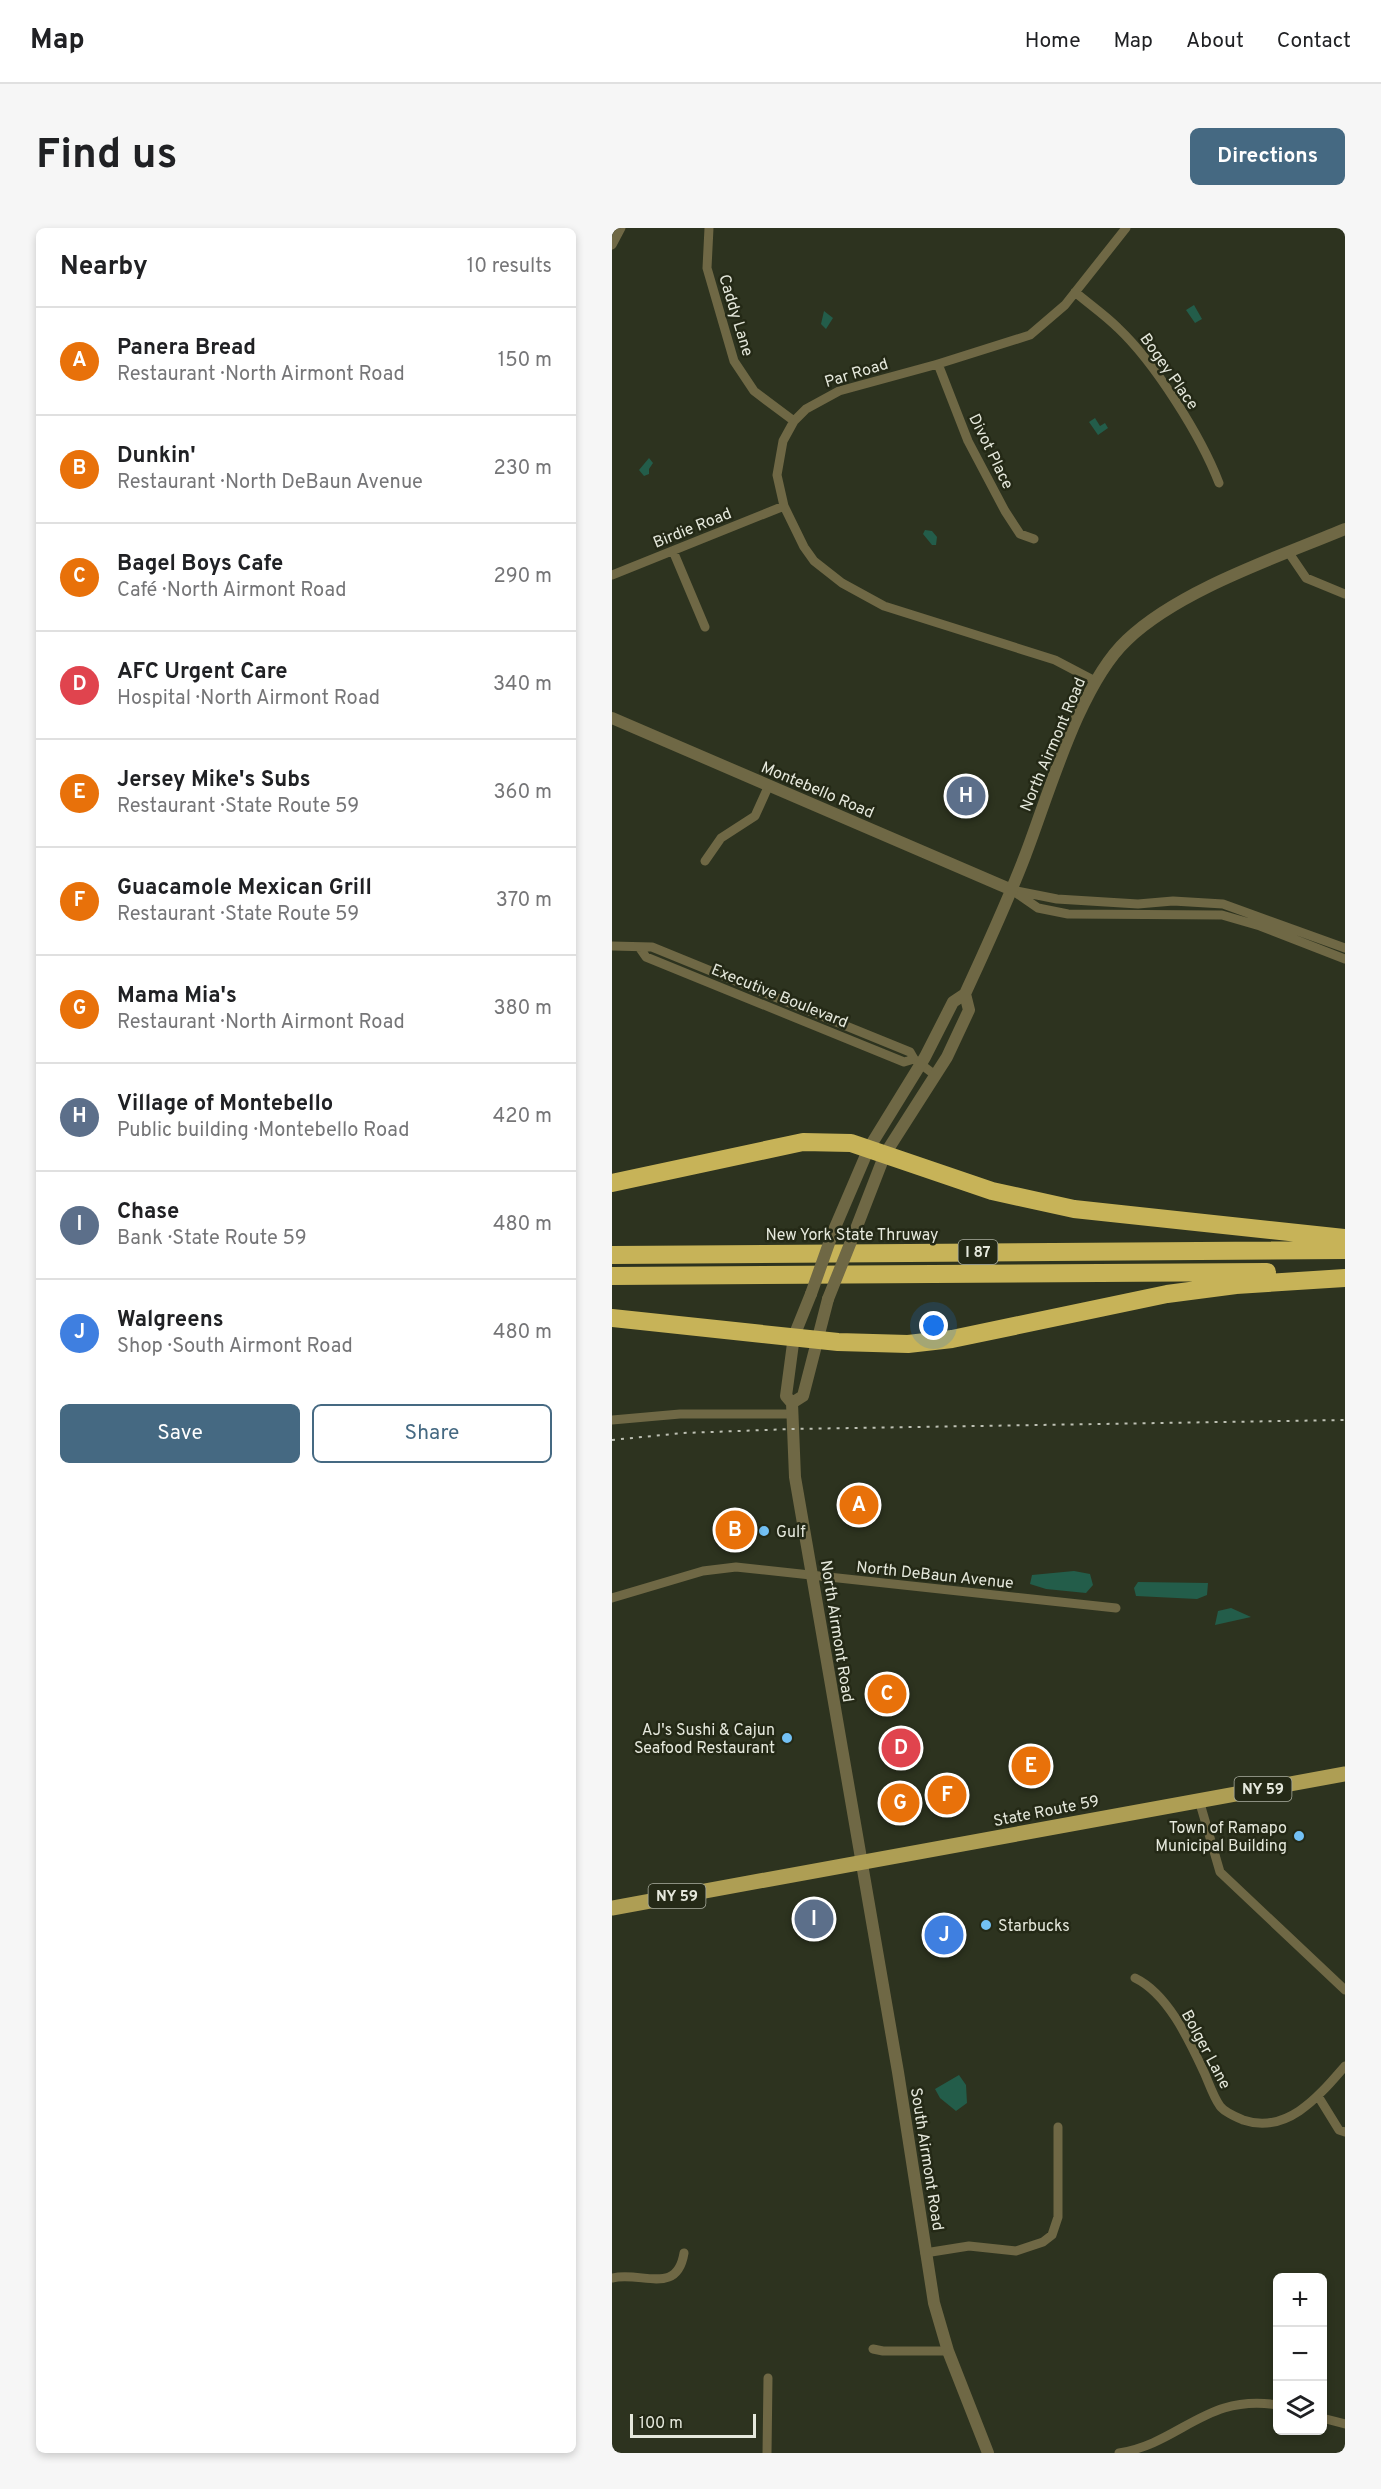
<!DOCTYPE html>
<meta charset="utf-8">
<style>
body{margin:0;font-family:Overpass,sans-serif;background:#f6f6f6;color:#202124}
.controls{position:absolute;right:18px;bottom:18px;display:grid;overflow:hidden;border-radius:9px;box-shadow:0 3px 9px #0003}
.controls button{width:54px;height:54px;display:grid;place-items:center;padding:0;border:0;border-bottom:2px solid #e0e0e0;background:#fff;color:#202124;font:30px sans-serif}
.scale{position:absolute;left:18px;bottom:15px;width:126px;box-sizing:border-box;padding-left:6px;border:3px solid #e5e8dc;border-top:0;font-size:16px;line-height:21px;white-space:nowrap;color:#e5e8dc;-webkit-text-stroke:4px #242916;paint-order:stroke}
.you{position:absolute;left:322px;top:1098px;width:21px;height:21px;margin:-15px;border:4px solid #fff;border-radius:50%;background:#1a73e8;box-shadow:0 0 0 9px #1a73e833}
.badge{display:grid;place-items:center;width:39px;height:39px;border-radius:50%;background:#456982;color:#fff;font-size:20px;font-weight:700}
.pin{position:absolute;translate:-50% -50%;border:3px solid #fff;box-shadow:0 2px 6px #0006}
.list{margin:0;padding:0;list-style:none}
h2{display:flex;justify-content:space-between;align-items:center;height:78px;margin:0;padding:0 24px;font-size:26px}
h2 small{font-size:20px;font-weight:400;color:#757577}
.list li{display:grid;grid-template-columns:39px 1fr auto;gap:18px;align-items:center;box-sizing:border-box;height:108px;padding:0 24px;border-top:2px solid #e0e0e0}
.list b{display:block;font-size:22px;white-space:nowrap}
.list p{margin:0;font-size:20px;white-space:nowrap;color:#757577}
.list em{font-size:20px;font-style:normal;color:#757577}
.actions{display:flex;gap:12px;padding:18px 24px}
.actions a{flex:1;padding:14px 0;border:2px solid #456982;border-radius:9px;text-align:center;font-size:21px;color:#456982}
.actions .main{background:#456982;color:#fff}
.icon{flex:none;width:33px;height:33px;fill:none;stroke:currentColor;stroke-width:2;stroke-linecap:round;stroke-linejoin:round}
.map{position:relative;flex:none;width:733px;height:2225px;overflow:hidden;border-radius:9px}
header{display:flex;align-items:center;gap:36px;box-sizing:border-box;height:84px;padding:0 30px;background:#fff;border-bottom:2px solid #e0e0e0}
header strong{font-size:28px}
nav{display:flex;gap:33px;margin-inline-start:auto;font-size:21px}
.intro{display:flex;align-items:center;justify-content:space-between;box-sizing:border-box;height:144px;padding:0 36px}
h1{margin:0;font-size:42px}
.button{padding:15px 27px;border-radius:9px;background:#456982;color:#fff;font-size:21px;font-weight:700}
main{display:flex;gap:36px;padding:0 36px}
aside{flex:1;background:#fff;border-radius:9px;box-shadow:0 3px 9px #0003}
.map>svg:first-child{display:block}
.water{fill:#235d4a}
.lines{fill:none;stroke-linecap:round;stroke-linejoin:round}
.minor{stroke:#6f6845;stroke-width:9}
.tertiary{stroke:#6f6845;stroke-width:12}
.primary{stroke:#ae9e54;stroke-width:15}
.motorway{stroke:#c7b358;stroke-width:18}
.rail{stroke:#bdc0b3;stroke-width:2;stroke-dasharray:3 6;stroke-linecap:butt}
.tertiary-bridge{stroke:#6f6845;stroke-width:12}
.poi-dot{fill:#73c1f5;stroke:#242916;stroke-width:2}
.labels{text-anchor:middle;stroke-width:5;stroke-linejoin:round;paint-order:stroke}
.shield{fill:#242916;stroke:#abafa1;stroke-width:1.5}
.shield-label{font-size:15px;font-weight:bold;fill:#e5e8dc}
.street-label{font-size:16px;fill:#e5e8dc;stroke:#242916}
.poi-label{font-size:16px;fill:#e5e8dc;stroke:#242916;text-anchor:start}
</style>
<header>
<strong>Map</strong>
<nav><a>Home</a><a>Map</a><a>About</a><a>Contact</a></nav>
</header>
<div class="intro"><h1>Find us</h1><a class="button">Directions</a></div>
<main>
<aside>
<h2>Nearby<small>10 results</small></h2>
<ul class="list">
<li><span class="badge" style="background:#e8710a">A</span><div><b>Panera Bread</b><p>Restaurant · North Airmont Road</p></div><em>150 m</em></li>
<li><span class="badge" style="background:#e8710a">B</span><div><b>Dunkin'</b><p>Restaurant · North DeBaun Avenue</p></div><em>230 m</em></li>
<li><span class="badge" style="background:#e8710a">C</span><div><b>Bagel Boys Cafe</b><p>Café · North Airmont Road</p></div><em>290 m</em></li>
<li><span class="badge" style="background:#e0444e">D</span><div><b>AFC Urgent Care</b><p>Hospital · North Airmont Road</p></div><em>340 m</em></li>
<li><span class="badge" style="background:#e8710a">E</span><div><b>Jersey Mike's Subs</b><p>Restaurant · State Route 59</p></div><em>360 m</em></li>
<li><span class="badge" style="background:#e8710a">F</span><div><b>Guacamole Mexican Grill</b><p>Restaurant · State Route 59</p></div><em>370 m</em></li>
<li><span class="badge" style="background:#e8710a">G</span><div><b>Mama Mia's</b><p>Restaurant · North Airmont Road</p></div><em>380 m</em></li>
<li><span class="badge" style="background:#5c6f8a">H</span><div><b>Village of Montebello</b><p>Public building · Montebello Road</p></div><em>420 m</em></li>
<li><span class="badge" style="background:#5c6f8a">I</span><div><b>Chase</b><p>Bank · State Route 59</p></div><em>480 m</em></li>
<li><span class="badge" style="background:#3f7fe0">J</span><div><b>Walgreens</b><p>Shop · South Airmont Road</p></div><em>480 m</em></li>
</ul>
<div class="actions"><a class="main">Save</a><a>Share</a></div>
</aside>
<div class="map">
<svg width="733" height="2225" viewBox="0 0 733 2225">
<rect width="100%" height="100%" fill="#2d331f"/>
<path class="water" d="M582,77L590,91L583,95L574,82Z
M212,83L221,90L214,101L209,96Z
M483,190L488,198L493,195L496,200L486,207L477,194Z
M37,230L41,235L37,241V246L32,248L27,242Z
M313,302L320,303L325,309L324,317H320L311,306Z
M462,1343L478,1346L481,1357L474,1365L434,1361L418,1356L420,1347Z
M526,1354L596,1355L595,1367L585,1371L524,1368L522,1360Z
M619,1380L639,1389L603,1397L606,1383Z
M347,1847L354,1857L355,1875L344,1883L328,1870L323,1861Z"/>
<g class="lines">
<path class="minor" d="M97,0L95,40L122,133L142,163L182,193
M0,17L9,0
M463,64C477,76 493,87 506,100C543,135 589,208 607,255
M326,136L356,213L393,283L408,306L422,311
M61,323L93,399
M677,325L694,350L733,366
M0,347L172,278
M483,453L443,432L272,378L230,355L202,333L192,319L172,278L165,247L171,213L182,193L194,181L227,163L326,136L418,107L453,77L514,0
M93,633L109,610L143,588L157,557
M400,662L426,680L456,686L610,687L648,698L733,731
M400,662L445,671L526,676L561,673L611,676L733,720
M0,718L40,719L298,824L302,831L323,847
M27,719L34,729L292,834L302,831
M0,1192L68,1186H180
M0,1370L91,1343L124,1339L504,1380
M587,1572L608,1644L733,1762
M523,1750C556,1766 577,1812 592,1844C597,1855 601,1868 608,1878C612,1884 624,1889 631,1892C675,1907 707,1868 733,1838
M706,1868L727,1902L733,1904
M313,2025L357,2018L404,2023L431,2014L440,2007L446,1989V1899
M0,2050C30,2043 65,2068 72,2025
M261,2121L271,2123H336
M710,2190L733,2196
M155,2225L156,2150
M507,2225C569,2215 594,2165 666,2177"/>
<path class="tertiary" d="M0,490L400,662
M221,1004L257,920L313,829L341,774L353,766C374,720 395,675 413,628C437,566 467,457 515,412C567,362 666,329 733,301
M242,1006L273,926L335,829L357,782L353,766
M199,1066L182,1108L174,1168L180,1175L183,1249L286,1844L322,2075L336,2123L376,2225
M180,1175L191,1168L216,1071"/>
<path class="primary" d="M0,1680L733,1546"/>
<path class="motorway" d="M0,955L191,914L239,915L380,963L462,981L733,1010
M0,1027L733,1022
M0,1048L655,1044
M0,1090L226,1114L296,1116L340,1111L555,1066L624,1057L733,1050"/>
<path class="rail" d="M0,1212L71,1205L180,1201L733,1192"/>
<path class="tertiary-bridge" d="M199,1066L221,1004
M216,1071L242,1006"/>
</g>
<g class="poi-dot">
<circle cx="152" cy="1303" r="6"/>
<circle cx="175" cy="1510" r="6"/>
<circle cx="687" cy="1608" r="6"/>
<circle cx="374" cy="1697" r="6"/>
</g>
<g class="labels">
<g class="shield">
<rect x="346.5" y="1012" width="39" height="24" rx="4.5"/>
<rect x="622.5" y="1549" width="57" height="24" rx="4.5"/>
<rect x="36.5" y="1656" width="57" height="24" rx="4.5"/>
</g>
<g class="shield-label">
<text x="366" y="1029">I 87</text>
<text x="651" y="1566">NY 59</text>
<text x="65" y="1673">NY 59</text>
</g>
<g class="street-label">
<text transform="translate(125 87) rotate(73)" y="6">Caddy Lane</text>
<text transform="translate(558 143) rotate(55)" y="6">Bogey Place</text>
<text transform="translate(244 144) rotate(-17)" y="6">Par Road</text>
<text transform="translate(380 223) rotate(64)" y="6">Divot Place</text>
<text transform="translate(80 299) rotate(-22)" y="6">Birdie Road</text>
<text transform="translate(440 516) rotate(-67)" y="6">North Airmont Road</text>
<text transform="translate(206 561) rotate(23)" y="6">Montebello Road</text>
<text transform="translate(168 767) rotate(22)" y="6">Executive Boulevard</text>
<text x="240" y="1012">New York State Thruway</text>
<text transform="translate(323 1346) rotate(6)" y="6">North DeBaun Avenue</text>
<text transform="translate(226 1403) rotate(81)" y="6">North Airmont Road</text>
<text transform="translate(434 1582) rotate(-11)" y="6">State Route 59</text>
<text transform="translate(595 1821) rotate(62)" y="6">Bolger Lane</text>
<text transform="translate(316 1931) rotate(81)" y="6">South Airmont Road</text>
</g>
<g class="poi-label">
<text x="164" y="1309">Gulf</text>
<text x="163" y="1507" text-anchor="end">AJ's Sushi &amp; Cajun<tspan x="163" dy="18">Seafood Restaurant</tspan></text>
<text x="675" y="1605" text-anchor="end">Town of Ramapo<tspan x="675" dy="18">Municipal Building</tspan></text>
<text x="386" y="1703">Starbucks</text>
</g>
</g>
</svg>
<div class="controls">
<button>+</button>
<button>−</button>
<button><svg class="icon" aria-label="layers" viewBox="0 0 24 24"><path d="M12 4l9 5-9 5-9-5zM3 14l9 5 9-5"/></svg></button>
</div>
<div class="scale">100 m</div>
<div class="you"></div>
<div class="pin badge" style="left:247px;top:1277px;background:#e8710a">A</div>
<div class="pin badge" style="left:123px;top:1302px;background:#e8710a">B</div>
<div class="pin badge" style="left:275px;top:1466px;background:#e8710a">C</div>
<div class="pin badge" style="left:289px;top:1520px;background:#e0444e">D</div>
<div class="pin badge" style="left:419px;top:1538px;background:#e8710a">E</div>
<div class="pin badge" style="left:335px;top:1567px;background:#e8710a">F</div>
<div class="pin badge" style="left:288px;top:1575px;background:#e8710a">G</div>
<div class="pin badge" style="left:354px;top:568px;background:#5c6f8a">H</div>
<div class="pin badge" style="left:202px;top:1691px;background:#5c6f8a">I</div>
<div class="pin badge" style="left:332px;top:1707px;background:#3f7fe0">J</div>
</div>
</main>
